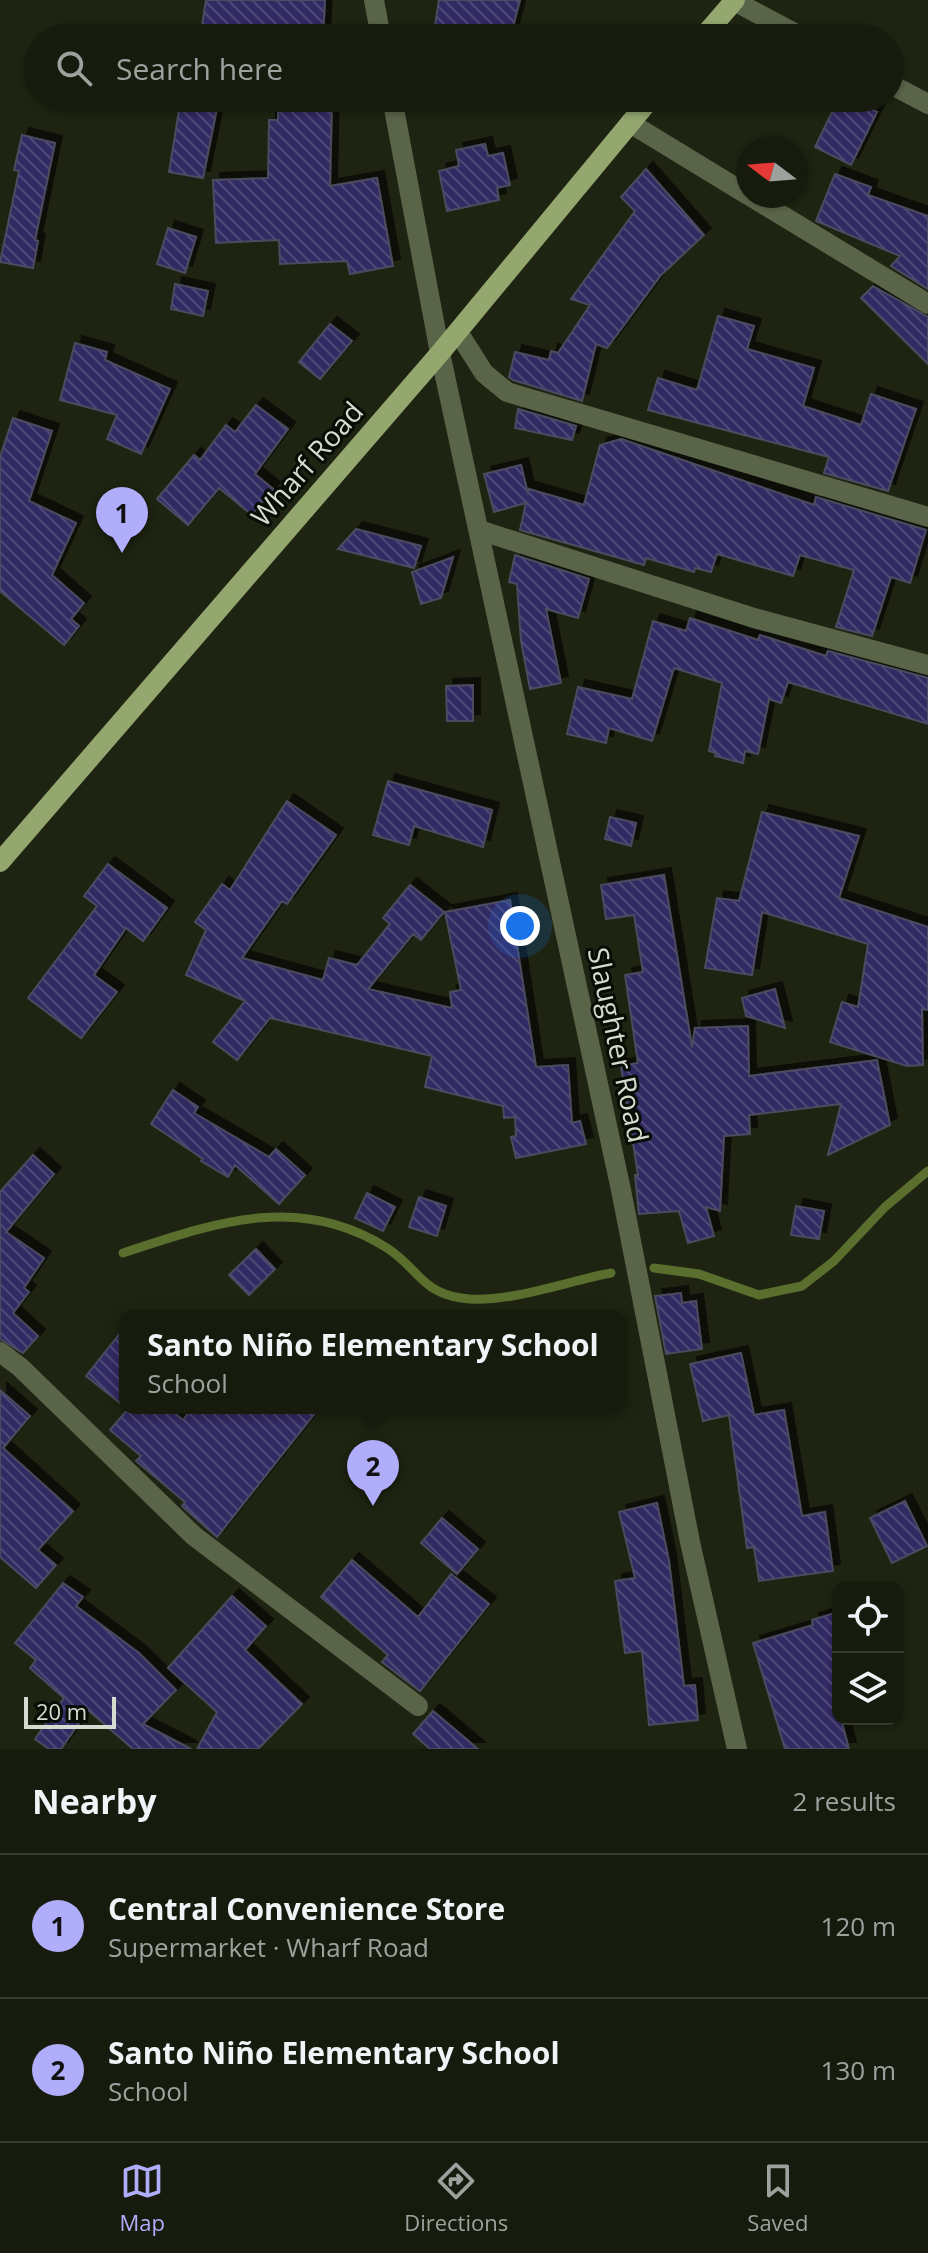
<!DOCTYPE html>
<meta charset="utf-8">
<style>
body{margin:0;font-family:"Open Sans",sans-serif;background:#23281b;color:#f1f3f6}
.controls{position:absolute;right:24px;bottom:24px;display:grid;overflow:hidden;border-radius:16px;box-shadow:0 2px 6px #0004}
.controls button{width:72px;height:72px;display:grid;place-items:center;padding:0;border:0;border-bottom:2px solid #35392e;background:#161b0d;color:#f1f3f6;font:40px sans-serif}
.compass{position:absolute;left:736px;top:136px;width:72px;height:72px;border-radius:50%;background:#161b0d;box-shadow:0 2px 6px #0004;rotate:286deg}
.scale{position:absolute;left:24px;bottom:20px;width:92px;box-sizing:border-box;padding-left:8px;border:4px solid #d6dbcf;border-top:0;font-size:22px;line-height:28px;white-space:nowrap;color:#d6dbcf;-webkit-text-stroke:6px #090c05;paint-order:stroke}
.you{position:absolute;left:520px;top:926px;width:28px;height:28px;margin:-20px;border:6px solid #fff;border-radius:50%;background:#1a73e8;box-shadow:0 0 0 12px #1a73e833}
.badge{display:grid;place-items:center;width:52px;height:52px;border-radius:50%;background:#b0adfa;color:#111;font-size:26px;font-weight:700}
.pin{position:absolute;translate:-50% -66px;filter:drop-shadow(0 2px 4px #0008)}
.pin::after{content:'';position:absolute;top:42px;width:28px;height:24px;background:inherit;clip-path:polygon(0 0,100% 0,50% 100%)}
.popup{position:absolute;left:119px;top:1310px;width:508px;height:104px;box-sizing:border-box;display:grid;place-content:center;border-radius:16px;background:#161b0d;filter:drop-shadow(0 2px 6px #0005);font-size:26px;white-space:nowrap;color:#9ea19d}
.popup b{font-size:30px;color:#f1f3f6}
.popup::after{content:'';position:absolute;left:50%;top:100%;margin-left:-16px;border:16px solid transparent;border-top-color:#161b0d}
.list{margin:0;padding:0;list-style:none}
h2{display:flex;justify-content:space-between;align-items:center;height:104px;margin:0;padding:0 32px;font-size:34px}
h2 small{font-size:26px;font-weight:400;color:#9ea19d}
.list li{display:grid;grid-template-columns:52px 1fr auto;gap:24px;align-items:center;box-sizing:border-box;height:144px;padding:0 32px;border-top:2px solid #35392e}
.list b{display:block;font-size:30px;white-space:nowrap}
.list p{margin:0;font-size:26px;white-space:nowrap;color:#9ea19d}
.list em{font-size:26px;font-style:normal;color:#9ea19d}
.icon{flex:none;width:44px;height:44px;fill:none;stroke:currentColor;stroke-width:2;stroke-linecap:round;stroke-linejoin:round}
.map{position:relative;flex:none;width:928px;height:1749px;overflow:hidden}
.search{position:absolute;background:#161b0d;box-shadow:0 2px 6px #0004;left:24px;right:24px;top:24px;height:88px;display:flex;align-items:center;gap:20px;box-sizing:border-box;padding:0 28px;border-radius:44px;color:#9ea19d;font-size:30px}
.sheet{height:392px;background:#161b0d}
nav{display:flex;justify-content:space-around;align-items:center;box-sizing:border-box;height:112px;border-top:2px solid #35392e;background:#161b0d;font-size:22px;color:#9ea19d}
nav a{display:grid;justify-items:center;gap:4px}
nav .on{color:#b0adfa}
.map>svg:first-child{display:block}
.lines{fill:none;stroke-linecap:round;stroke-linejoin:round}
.stream{stroke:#5a6e2d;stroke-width:9}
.building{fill:url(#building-back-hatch);stroke:#4b4b60;stroke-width:2;filter:url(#shadow)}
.minor{stroke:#5a6449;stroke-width:20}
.major{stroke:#93a76f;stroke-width:20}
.labels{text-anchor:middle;stroke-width:6;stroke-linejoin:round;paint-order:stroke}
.street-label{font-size:28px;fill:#d6dbcf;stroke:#090c05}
</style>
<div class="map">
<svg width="928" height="1749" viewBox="0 0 928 1749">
<defs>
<pattern id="building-back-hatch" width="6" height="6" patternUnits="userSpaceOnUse" patternTransform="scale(2)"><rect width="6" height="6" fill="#322b63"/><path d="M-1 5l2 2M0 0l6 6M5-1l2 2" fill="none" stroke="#4f4978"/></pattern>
<filter id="shadow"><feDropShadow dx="7" dy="-7" stdDeviation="0" flood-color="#0009"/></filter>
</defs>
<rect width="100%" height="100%" fill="#1e2411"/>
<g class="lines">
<path class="stream" d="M123,1253C214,1223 299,1192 387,1248C417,1267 421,1292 461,1298C504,1305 567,1281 611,1273
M654,1268L699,1274L759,1295L802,1286L834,1261L885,1207L928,1171"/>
</g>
<path class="building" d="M206,0H325L323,38H255V34L202,25Z
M439,0H520L510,38H433Z
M181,98H219L203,178L169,172Z
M278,98H332L330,186L377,178L393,266L350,274L347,261L280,264L279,240L216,243L213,180L268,178L269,120H278Z
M839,98H849L877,112L851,165L815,147Z
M22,135L55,143L35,240L38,241L33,268L0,262L19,171L14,170Z
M485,144L488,156L503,153L510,185L497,188L499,200L447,211L439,171L459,166L456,150Z
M646,169L704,235L661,275L607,348L596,344L582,401L513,380L509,377L515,352L549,360L551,351L558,353L590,305L571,299L635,211L621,197Z
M835,174L871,187L868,195L928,216V289L891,266L900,256L816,221Z
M168,228L196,237L185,273L157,264Z
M175,284L208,291L203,316L171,309Z
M873,286L928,317V364L861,298Z
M718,316L754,326L747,349L814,368L803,406L861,425L871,394L916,409L888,491L824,473L829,457L648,410L658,378L697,390Z
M330,324L352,341L320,379L299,362Z
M75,343L107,352L105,360L170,389L141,454L107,439L117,415L60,400Z
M256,405L288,429L255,474L273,489L252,515L219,488L188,525L157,499L194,455L200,460L226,425L235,432Z
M518,409L576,426L572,440L515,428Z
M13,418L52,431L29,501L76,523L52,575L84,603L71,619L79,626L64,645L0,591V457Z
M621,439L814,505L816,497L926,530L910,583L891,577L872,636L836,627L854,570L800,555L793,576L717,554L711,572L695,568L694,572L646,558L644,565L520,530L526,503L494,512L484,474L521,465L528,494L529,489L584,505L600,445Z
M356,529L421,546L414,568L338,549Z
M515,555L589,579L578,618L546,609L561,683L530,689L521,641L517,584L509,582Z
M453,557L441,598L421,604L412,572Z
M690,618L758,640L760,635L826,656L828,651L928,678V724L788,682L781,703L769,699L758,754L745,751L743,763L715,756L716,753L709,751L722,683L674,668L652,741L609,728L606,743L567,734L578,687L632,699L653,621L686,631Z
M473,685V721H447L446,686Z
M388,781L492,810L483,847L414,826L409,845L373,835Z
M287,801L336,835L287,904L282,901L242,958L323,980L329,958L357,965L390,924L383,918L410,885L444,912L421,940L413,934L368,989L452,1008L450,992L461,990L445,912L510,900L536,1067L568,1065L572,1123L580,1121L586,1144L516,1158L511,1137L516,1136L515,1117L504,1118L503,1106L425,1087L432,1056L270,1018L237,1060L213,1042L245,1001L186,975L206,930L195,922L222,884L230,890Z
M762,812L859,836L839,898L928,927V1010L922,1009L923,1065L907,1066L830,1042L842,1002L858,1007L868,944L762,912L752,975L705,968L717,898L739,901Z
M610,817L636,823L631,846L605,839Z
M108,864L167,908L143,941L126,928L94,975L117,992L81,1038L28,998L97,906L84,896Z
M664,875L692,1047L695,1028L748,1026L749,1076L877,1060L890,1125L828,1155L841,1104L749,1115L750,1134L724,1136L720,1211L706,1207L714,1236L688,1243L679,1211L639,1214L635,1175H638L621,1066L638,1063L625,975L643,972L634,915L606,919L601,885Z
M775,989L785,1028L746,1016L742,998Z
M173,1090L198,1107L194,1113L269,1157L276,1149L305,1175L279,1204L235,1165L228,1177L201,1161L203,1159L151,1124Z
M33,1155L54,1174L6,1232L44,1258L24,1288L29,1292L13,1313L38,1336L23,1353L0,1339V1192Z
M367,1193L395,1207L383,1231L355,1218Z
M419,1197L446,1206L437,1236L409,1227Z
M796,1206L824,1211L819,1239L791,1235Z
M256,1249L275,1269L249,1295L229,1275Z
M681,1293L682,1303L696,1301L702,1349L666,1354L655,1296Z
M125,1327V1407L86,1376Z
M741,1353L754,1415L784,1410L802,1516L825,1512L833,1571L759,1581L754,1547L747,1548L729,1415L703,1421L690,1364Z
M0,1390L30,1416L3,1448L73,1511L38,1550L56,1565L36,1588L0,1557Z
M129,1408H168L183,1420L192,1408H319L217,1537L182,1506L185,1502L136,1461L141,1456L110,1430Z
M905,1501L927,1546L892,1563L870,1518Z
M657,1503L669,1561L684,1686L695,1685L698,1720L649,1725L642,1651L625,1653L615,1581L635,1578L619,1512Z
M442,1518L478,1549L457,1574L421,1543Z
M352,1560L418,1617L451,1574L489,1604L420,1691L382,1662L388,1655L321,1597Z
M63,1583L83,1597L76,1606L139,1653L176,1690L143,1724L191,1749H133L88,1710L61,1749H49L35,1739L64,1698L30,1668L36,1660L15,1643Z
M232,1596L266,1626L245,1650L302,1704L258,1749H197L217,1712L168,1668Z
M838,1612V1719H841L849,1749H785L753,1643L813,1625L812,1620Z
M433,1711L478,1749H430L413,1734Z"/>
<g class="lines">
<path class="minor" d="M374,0L381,38
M734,1L804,38
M890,84L928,104
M392,98L440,353L621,1190L690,1542L737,1749
M630,123L748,195
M750,196L928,304
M458,332L484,373L507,392L928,517
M479,530L754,618L928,665
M0,1352L20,1367L194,1536L418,1706"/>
<path class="major" d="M702,38L735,0
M0,862L440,353L651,98"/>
</g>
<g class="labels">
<g class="street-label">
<text transform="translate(307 464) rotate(-49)" y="10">Wharf Road</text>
<text transform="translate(618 1045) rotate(78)" y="10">Slaughter Road</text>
</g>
</g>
</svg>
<div class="controls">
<button><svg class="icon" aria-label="locate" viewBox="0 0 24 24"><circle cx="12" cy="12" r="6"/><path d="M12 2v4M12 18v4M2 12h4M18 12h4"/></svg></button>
<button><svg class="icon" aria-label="layers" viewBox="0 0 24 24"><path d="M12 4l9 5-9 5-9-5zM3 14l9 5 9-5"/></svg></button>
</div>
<svg class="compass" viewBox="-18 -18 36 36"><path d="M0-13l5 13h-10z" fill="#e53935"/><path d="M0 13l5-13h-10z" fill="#9ea19d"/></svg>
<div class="scale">20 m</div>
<div class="you"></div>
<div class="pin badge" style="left:122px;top:553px">1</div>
<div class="pin badge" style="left:373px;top:1506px">2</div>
<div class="popup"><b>Santo Niño Elementary School</b>School</div>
<div class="search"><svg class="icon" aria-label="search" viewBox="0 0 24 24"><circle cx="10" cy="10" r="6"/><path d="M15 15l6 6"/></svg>Search here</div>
</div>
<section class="sheet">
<h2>Nearby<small>2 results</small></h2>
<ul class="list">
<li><span class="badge">1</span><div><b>Central Convenience Store</b><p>Supermarket · Wharf Road</p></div><em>120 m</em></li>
<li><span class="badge">2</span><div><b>Santo Niño Elementary School</b><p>School</p></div><em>130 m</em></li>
</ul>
</section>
<nav>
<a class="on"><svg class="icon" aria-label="map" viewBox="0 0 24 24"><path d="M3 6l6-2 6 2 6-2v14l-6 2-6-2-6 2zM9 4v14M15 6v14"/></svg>Map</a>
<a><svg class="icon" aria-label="directions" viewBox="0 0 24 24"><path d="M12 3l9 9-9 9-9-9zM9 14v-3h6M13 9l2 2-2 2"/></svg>Directions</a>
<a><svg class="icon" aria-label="saved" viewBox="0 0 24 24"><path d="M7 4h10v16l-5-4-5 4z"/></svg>Saved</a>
</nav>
